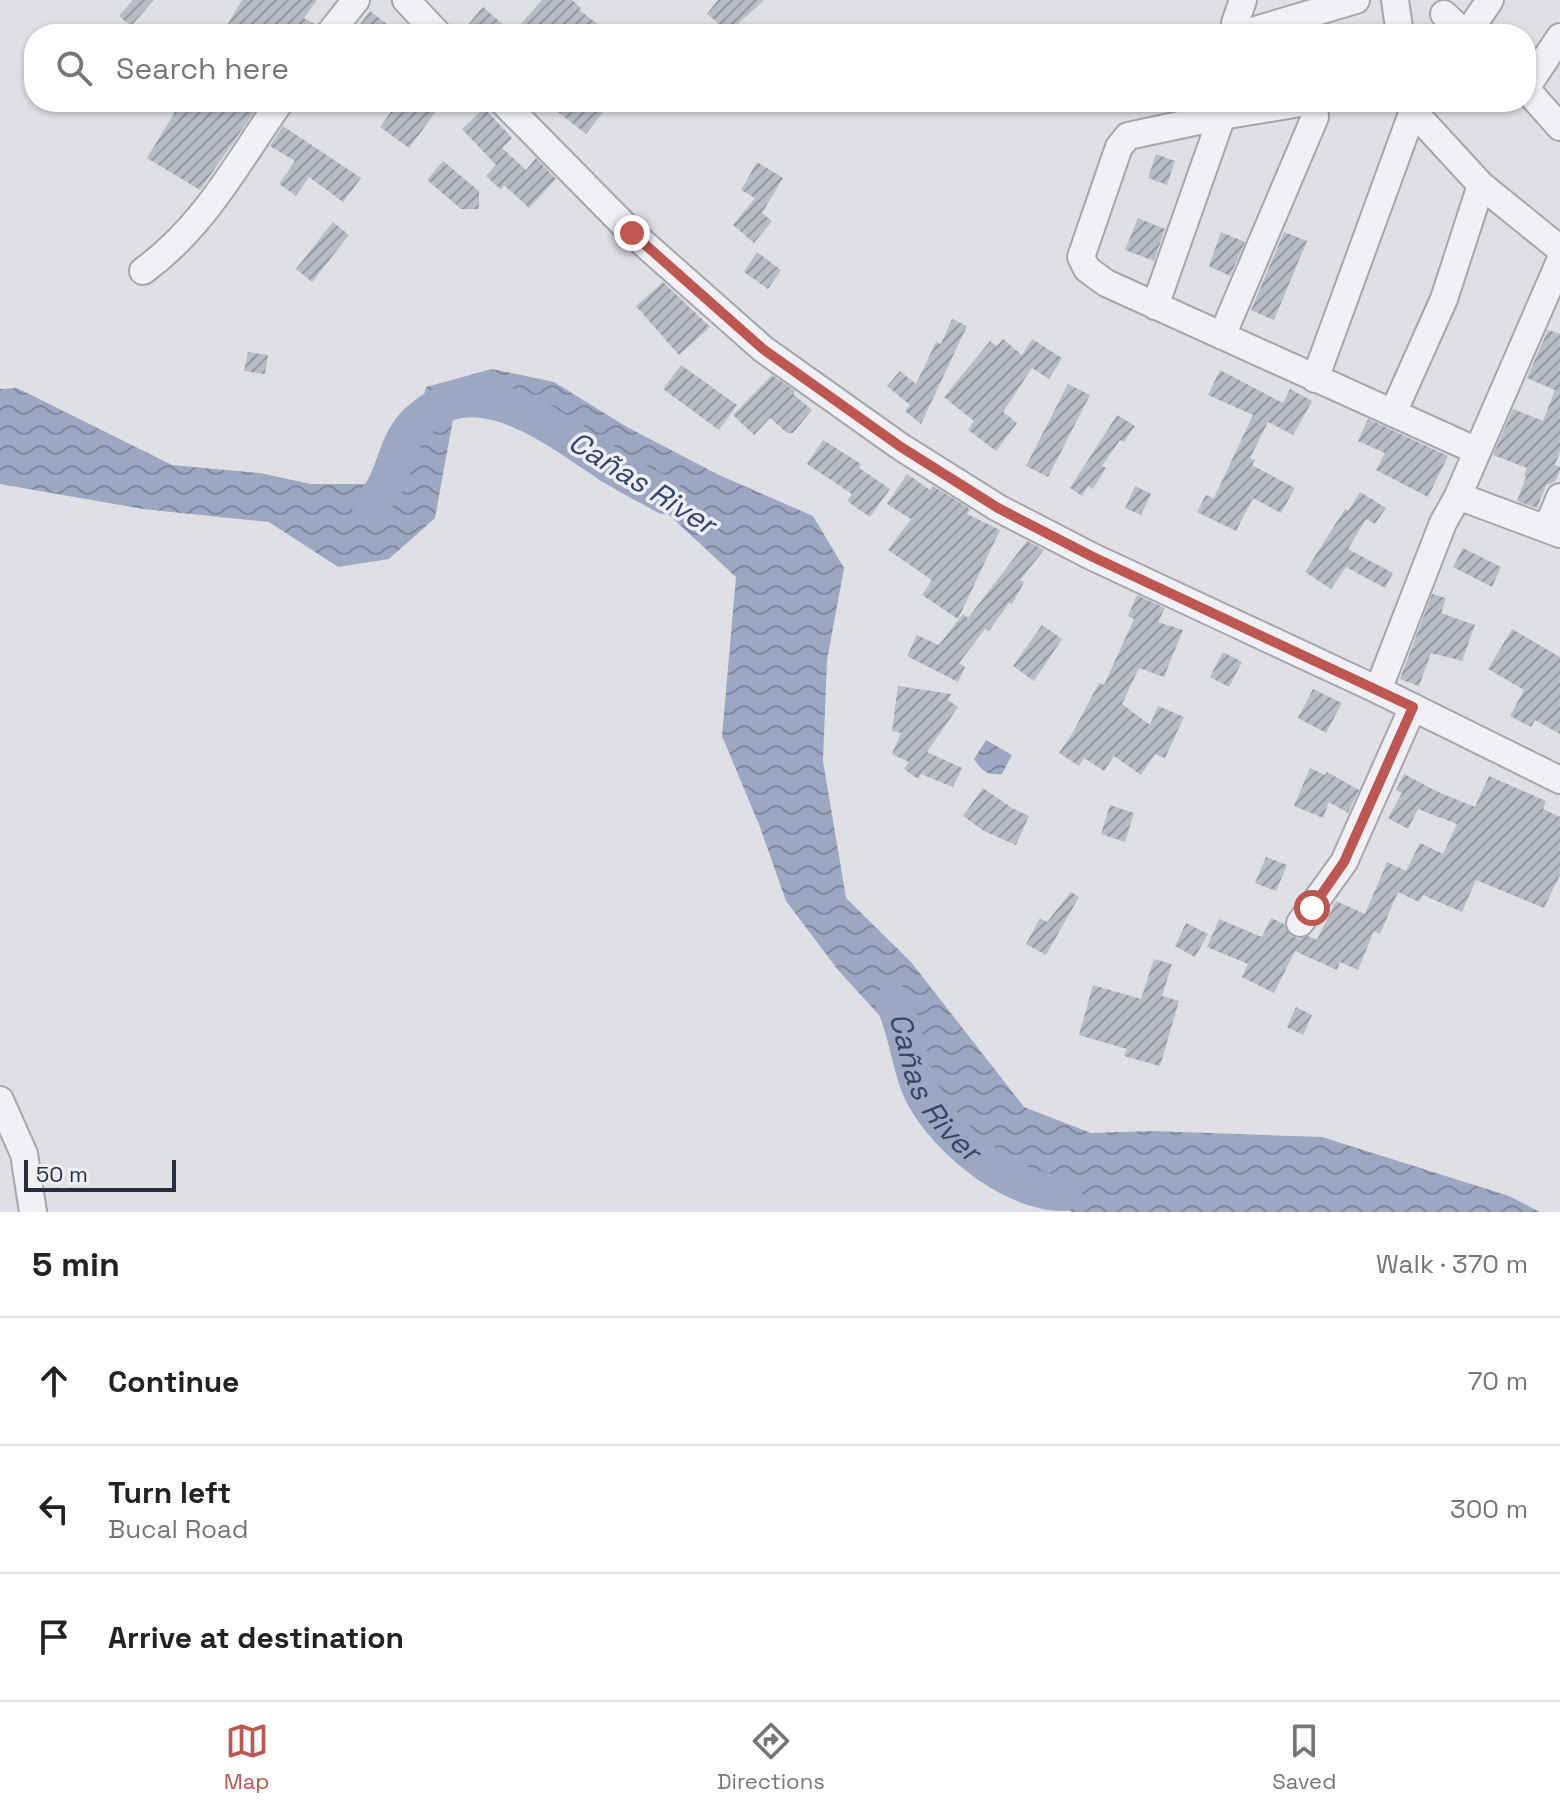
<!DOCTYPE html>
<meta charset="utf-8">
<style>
body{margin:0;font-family:"Space Grotesk",sans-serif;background:#f6f6f6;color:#222}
.scale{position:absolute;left:24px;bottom:20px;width:152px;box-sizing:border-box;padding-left:8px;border:4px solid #292c3b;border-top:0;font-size:22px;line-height:28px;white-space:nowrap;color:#292c3b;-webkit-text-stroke:6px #eeeff4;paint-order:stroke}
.stop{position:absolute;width:24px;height:24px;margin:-18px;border:6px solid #be5751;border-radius:50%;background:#fff}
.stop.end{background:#be5751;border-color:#fff;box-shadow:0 2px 8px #0008}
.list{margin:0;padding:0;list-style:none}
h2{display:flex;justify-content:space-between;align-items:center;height:104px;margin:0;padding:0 32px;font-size:34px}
h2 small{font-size:26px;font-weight:400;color:#767676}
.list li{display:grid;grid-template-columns:52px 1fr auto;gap:24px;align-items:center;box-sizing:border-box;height:128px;padding:0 32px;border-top:2px solid #e0e0e0}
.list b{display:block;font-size:30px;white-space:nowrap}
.list p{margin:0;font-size:26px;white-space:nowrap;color:#767676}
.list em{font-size:26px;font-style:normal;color:#767676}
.icon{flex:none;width:44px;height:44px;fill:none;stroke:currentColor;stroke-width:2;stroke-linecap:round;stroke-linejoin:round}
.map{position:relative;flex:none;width:1560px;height:1212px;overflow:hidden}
.search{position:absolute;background:#fff;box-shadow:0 2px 6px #0004;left:24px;right:24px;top:24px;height:88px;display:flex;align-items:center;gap:20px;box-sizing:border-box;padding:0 28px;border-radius:32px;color:#767676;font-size:30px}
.sheet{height:488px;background:#fff}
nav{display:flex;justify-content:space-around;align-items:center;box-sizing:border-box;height:112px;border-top:2px solid #e0e0e0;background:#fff;font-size:22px;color:#767676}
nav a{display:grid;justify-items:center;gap:4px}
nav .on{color:#be5751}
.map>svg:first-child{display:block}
.water{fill:url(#water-waves)}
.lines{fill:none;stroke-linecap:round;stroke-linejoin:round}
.river{stroke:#9da7c2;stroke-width:36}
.building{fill:url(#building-hatch)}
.minor-casing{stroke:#a5a6af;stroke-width:30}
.minor{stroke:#f1f1f5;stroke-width:26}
.route{stroke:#be5751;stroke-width:10}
.labels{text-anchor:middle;stroke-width:7;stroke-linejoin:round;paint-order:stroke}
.water-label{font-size:30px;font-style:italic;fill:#38446a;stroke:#eeeff4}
</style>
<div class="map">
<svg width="1560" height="1212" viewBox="0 0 1560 1212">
<defs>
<pattern id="water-waves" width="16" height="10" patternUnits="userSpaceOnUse" patternTransform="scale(2)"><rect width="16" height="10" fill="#9da7c2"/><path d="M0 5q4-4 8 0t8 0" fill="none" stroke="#80889f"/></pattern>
<pattern id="building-hatch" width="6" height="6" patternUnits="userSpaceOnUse" patternTransform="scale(2)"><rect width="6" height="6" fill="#b9bbc5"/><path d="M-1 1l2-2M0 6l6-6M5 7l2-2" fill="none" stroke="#9698a1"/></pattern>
</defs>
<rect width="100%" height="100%" fill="#dfe0e6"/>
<path class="water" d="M492,369L554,382L627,427L719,475L813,516L844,568L827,660L823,761L846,898L911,962L1024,1107L1091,1133L1152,1131L1322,1137L1509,1196L1540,1212H1072L1031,1193L980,1155L937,1109L910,1049L838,970L786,901L760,827L722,736L736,577L571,424L485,413L453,419L435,518L389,559L338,567L269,522L143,509L0,484V389L17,388L172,465L260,473L311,484H376L411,447L426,387Z
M986,740L1012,755L1002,774C986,775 983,772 974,759Z"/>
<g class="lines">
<g class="river">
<path d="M370,505C395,484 392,449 414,425C473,362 557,430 611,466C629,477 647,486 665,496"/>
<path id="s1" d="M893,1002C906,1028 908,1057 918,1084C937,1133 1010,1194 1064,1193"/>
</g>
</g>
<path class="building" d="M133,0H154L131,26L119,16Z
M242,0H317L304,18L316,25L313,34H222Z
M542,0H572L581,8L579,10L611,34H474L466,27L483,7L513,33Z
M718,0H764L741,21L730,34H709L718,23L707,14Z
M370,11L400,34H353Z
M181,102H261L200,190L147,158Z
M398,102H443L409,148L380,127Z
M545,102H611L586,134Z
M484,108L512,138L502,148L526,170L536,158L556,179L529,208L504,185L501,190L486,176L496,165L462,129Z
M283,126L361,178L343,202L309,177L296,196L279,184L295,161L270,146Z
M1156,154L1175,161L1167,185L1148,178Z
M443,161L479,191V209H461L427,180Z
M757,162L783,178L762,213L772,221L754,243L733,225L755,198L741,190Z
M1138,218L1165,229L1154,261L1125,250Z
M333,222L349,235L312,282L296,269Z
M1221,232L1245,242L1230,276L1209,266Z
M1284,232L1307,241L1274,320L1251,310Z
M757,252L781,270L768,289L744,272Z
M663,282L710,327L679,355L636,306Z
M952,319L967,326L921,424L905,411L910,405L887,386L900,371L916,384L936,342L941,344Z
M1548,330L1560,334V451L1555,465L1560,467V470L1555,482L1546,485L1537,508L1517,501L1526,477L1524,476L1527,468L1493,455L1513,409L1543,421L1555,390L1527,378Z
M1003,339L1022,355L1032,339L1062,358L1049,379L1032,368L1003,412L1017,423L996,451L968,430L974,421L944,397L990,341L997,346Z
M248,352L268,355L265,374L244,371Z
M681,365L737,405L719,430L663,389Z
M1220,370L1283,403L1290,389L1312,401L1293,435L1268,422L1250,458L1255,460L1252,465L1295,488L1281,513L1253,498L1236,531L1197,512L1206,495L1214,498L1253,415L1208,395Z
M772,375L795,391L793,394L812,410L793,433H787L770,418L754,435L733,415Z
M1068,384L1090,395L1048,477L1026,466Z
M1117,415L1135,426L1124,442L1120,440L1102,466L1106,468L1093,489L1088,486L1082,496L1070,488Z
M1368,419L1448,456L1428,497L1376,470L1385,453L1358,441Z
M823,440L861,464L859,468L890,489L870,517L847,501L852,494L807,464Z
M907,474L930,490L933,486L967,507L970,510L967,514L1000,530L958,619L922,595L932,580L888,550L911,519L887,504Z
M1135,486L1151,494L1141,515L1125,508Z
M1360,492L1386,508L1375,524L1366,519L1348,549L1393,573L1385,588L1346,567L1331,589L1305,572L1345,509L1348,511Z
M1027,541L1044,550L1020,580L1024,582L1012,604L1009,603L989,631L985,629L959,663L965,667L958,682L907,656L917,635L939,645L963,614L968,618Z
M1463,548L1501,567L1492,587L1453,567Z
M1432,594L1446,598L1441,613L1475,625L1462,661L1431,653L1419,686L1400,679Z
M1137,595L1165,608L1158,622L1183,630L1164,677L1139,668L1122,704L1150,725L1158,706L1184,717L1165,758L1155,754L1141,775L1114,756L1104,771L1084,758L1079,766L1059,753L1072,734L1099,683L1104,685L1134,619L1128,616Z
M1042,625L1062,639L1034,681L1013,666Z
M1512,629L1560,657V734L1535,720L1531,727L1510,716L1524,690L1488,669Z
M1223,652L1242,662L1229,687L1210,677Z
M898,686L951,694L948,700L958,707L927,752L962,768L953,787L921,774L918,779L904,769L909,762L892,754L901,733L892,731Z
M1313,689L1342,703L1326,733L1298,718Z
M1310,768L1325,775L1327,772L1359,790L1348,813L1329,802L1323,818L1294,806Z
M1404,774L1438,792L1475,807L1489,776L1546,801L1543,809L1560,817V875L1544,908L1476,880L1462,912L1423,895L1419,902L1398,892L1380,934L1374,931L1358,970L1340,962L1337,970L1295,951L1274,993L1242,977L1248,964L1207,947L1219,919L1262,937L1271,918L1284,924L1291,936L1299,939L1308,936L1317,940L1336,901L1365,914L1387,862L1406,871L1420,843L1443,854L1457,824L1418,809L1408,829L1388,818L1402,793L1396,790Z
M983,788L1012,808L1029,816L1016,845L984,831L963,816Z
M1110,805L1134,813L1125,842L1101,834Z
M1266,857L1287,865L1276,891L1255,883Z
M1071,892L1079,897L1046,955L1026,944L1040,918L1047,922Z
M1186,923L1208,934L1195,957L1175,946Z
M1154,959L1172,964L1162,996L1179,1001L1160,1066L1124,1056L1127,1049L1079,1035L1093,985L1141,999Z
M1296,1007L1312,1015L1303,1035L1287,1027Z"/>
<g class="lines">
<defs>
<path id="minor" d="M406,0L438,34
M1395,0L1400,34
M1444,14L1465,34
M329,34L356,0
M1241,34L1235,23L1243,0
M1242,34L1356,0
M1467,34L1490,0
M1526,88L1560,37
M1526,89L1560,127
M503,102L632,233L763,349L901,447L998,508L1093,557L1378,690L1560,780
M1306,102L1222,116L1128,136L1119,147L1081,257L1087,269L1106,283L1477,451
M1412,102L1413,111L1481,185L1560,249
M143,271C205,226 237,163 280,102
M1155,306L1222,116
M1222,336L1315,117L1314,107L1309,102
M1315,379L1413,111
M1393,413L1444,299L1481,185
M1458,496L1560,534
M1547,528L1560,497
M1378,690L1443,523L1458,496L1560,261
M1300,923L1344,862L1413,707
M0,1100L24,1154L33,1212"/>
</defs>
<use href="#minor" class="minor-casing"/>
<use href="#minor" class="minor"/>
</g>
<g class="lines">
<path class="route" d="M632,233L763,349L901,447L998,508L1093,557L1413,707L1344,862L1312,908"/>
</g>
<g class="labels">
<g class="water-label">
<text transform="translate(642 483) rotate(32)" y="10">Cañas River</text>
<text dy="10" stroke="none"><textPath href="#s1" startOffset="96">Cañas River</textPath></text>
</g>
</g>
</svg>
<div class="scale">50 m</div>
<div class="stop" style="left:1312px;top:908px"></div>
<div class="stop end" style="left:632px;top:233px"></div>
<div class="search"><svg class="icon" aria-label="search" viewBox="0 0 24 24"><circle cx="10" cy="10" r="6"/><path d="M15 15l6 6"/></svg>Search here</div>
</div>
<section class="sheet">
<h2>5 min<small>Walk · 370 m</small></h2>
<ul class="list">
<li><svg class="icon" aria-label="ahead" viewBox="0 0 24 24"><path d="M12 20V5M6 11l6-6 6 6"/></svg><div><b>Continue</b></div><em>70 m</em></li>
<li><svg class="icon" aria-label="left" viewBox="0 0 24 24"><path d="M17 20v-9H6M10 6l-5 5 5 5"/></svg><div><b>Turn left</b><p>Bucal Road</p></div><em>300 m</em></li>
<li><svg class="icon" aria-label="arrive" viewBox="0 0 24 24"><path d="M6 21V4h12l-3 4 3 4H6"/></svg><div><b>Arrive at destination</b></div></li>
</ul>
</section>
<nav>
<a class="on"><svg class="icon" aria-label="map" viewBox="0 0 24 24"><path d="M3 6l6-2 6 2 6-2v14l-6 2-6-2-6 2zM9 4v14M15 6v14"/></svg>Map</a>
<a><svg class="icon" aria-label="directions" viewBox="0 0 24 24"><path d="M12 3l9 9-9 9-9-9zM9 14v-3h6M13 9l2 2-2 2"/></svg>Directions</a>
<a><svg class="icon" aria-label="saved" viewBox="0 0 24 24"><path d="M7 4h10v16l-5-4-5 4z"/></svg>Saved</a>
</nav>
